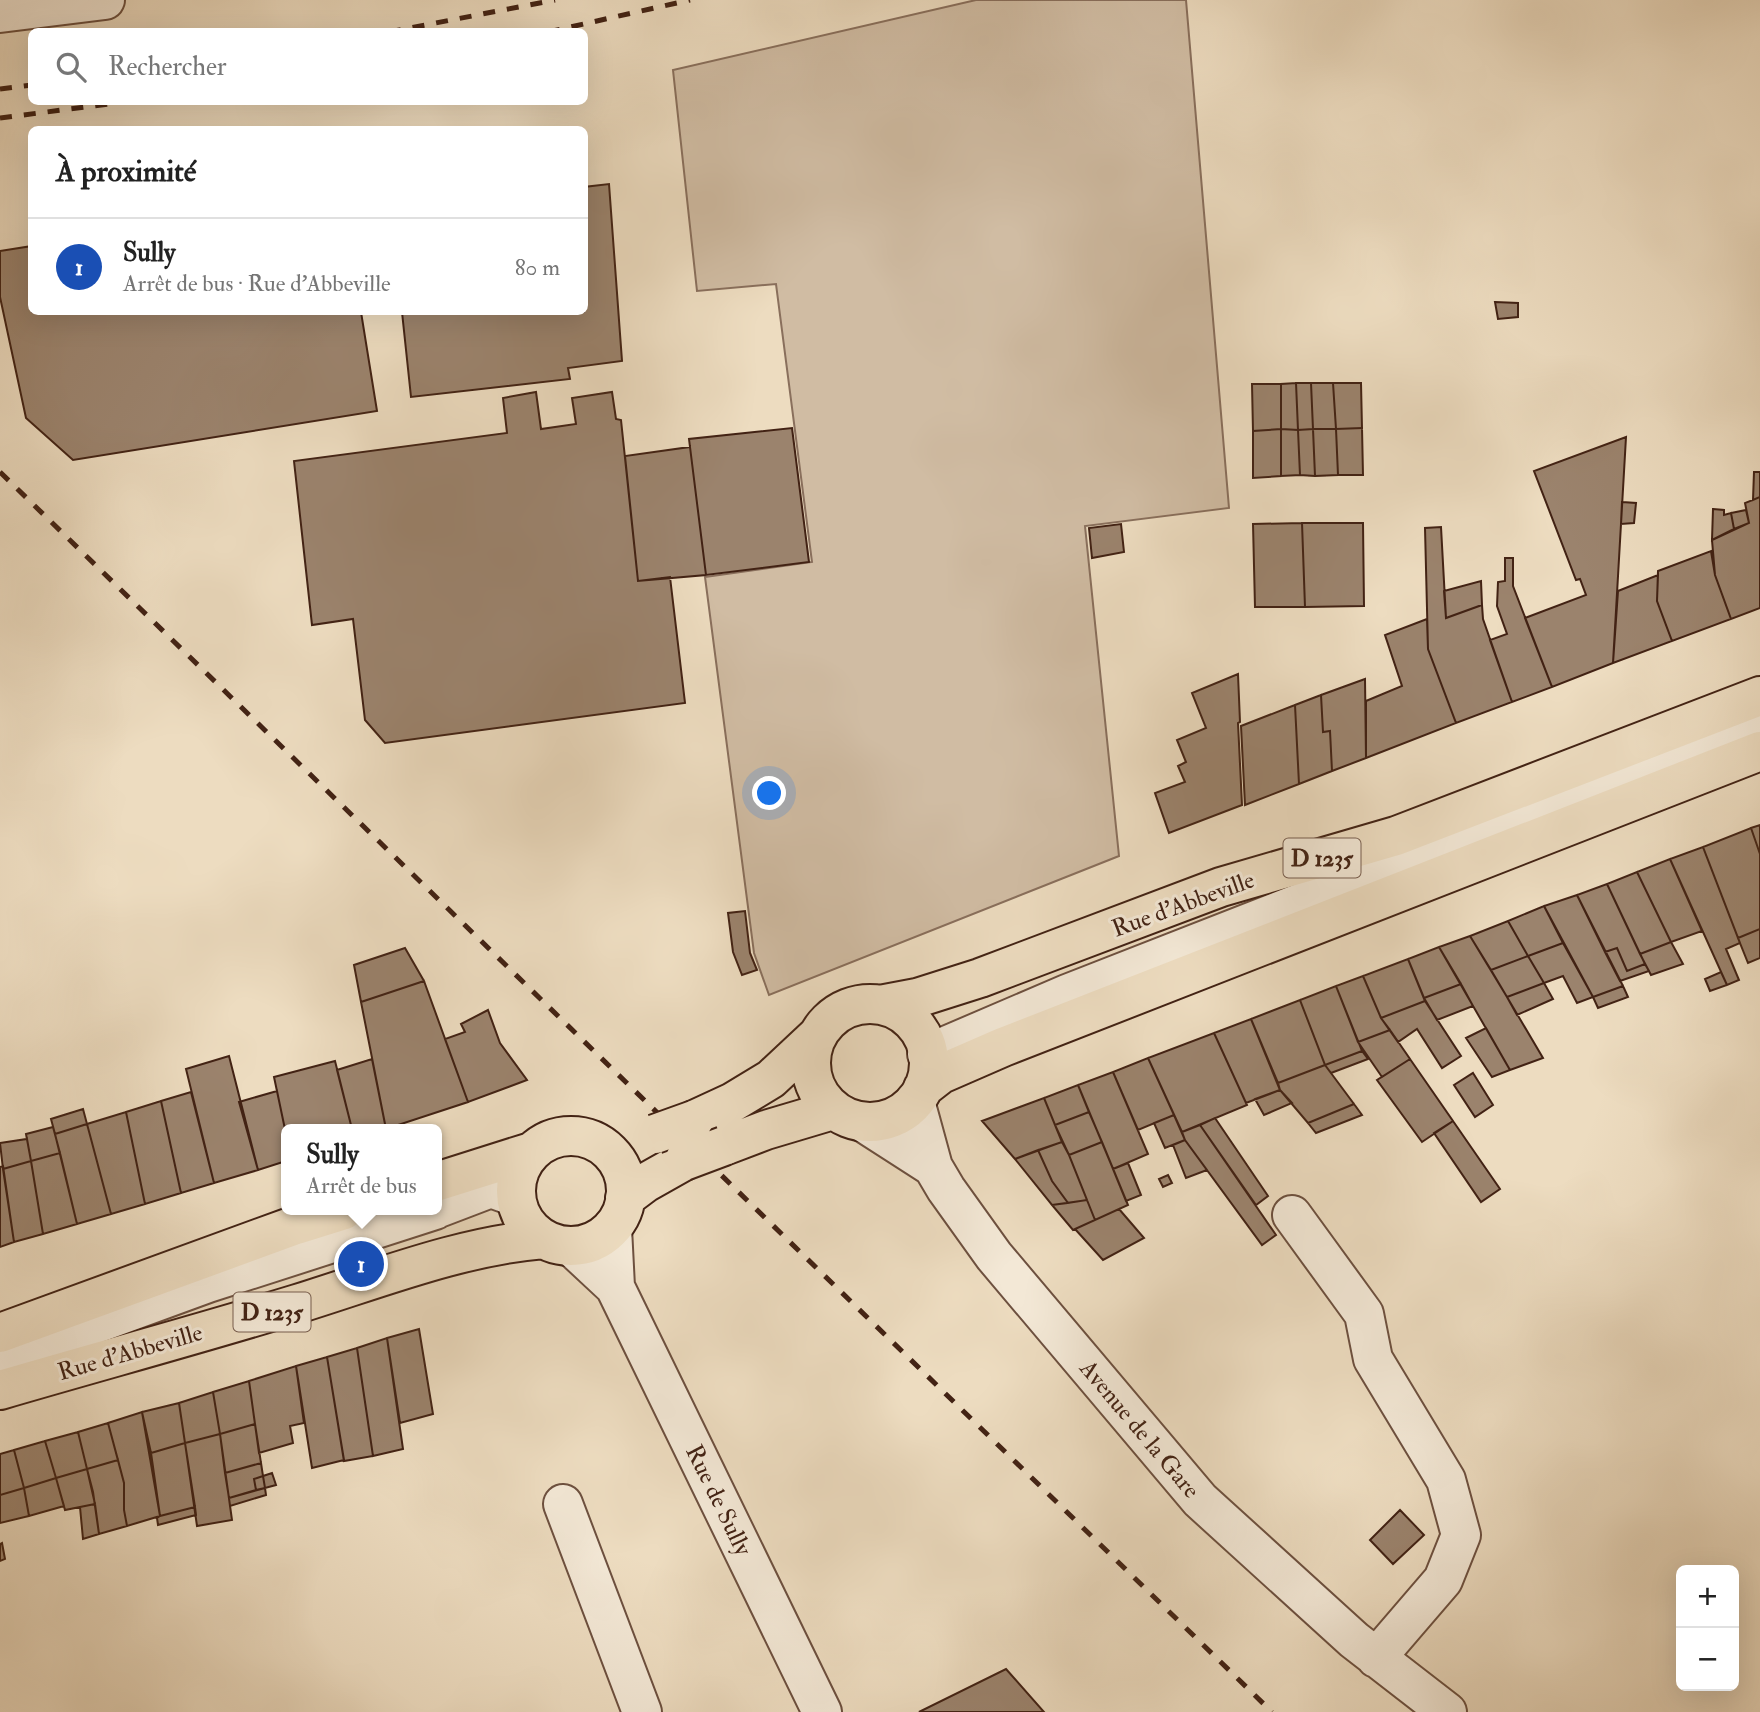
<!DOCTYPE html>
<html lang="fr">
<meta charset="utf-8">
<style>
body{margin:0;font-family:"IM FELL Double Pica",serif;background:#f2f2f2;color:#222}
.controls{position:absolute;right:21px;bottom:21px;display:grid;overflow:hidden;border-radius:10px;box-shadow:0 7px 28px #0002}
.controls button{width:63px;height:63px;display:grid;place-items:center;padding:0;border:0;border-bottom:2px solid #e0e0e0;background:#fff;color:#222;font:35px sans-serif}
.you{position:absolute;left:770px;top:794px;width:24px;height:24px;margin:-18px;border:5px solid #fff;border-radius:50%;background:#1a73e8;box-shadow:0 0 0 10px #1a73e833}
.badge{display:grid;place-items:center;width:46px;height:46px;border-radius:50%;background:#0b8043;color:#fff;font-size:23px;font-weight:700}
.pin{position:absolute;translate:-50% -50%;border:4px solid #fff;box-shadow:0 2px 7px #0006}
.popup{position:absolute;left:281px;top:1124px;width:161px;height:91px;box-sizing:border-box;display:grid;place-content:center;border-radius:10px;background:#fff;filter:drop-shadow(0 2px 5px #0005);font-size:23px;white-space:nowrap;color:#767676}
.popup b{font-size:26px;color:#222}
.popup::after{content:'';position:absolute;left:50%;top:100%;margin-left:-14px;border:14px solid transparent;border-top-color:#fff}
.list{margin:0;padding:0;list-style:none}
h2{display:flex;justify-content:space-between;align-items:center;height:91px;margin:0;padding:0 28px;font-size:30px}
h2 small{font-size:23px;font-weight:400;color:#767676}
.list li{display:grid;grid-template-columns:46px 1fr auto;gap:21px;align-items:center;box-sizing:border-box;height:98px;padding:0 28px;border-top:2px solid #e0e0e0}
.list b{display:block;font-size:26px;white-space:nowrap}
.list p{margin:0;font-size:23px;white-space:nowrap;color:#767676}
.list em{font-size:23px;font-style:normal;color:#767676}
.icon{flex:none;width:38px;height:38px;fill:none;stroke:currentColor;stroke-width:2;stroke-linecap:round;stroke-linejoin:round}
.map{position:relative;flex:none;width:1760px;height:1712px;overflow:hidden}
.search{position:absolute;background:#fff;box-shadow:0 7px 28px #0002;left:28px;top:28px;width:560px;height:77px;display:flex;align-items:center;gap:18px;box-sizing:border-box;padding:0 24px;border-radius:10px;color:#767676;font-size:26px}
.panel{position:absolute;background:#fff;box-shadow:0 7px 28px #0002;left:28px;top:126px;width:560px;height:189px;border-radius:10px}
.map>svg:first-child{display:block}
.green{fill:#d0bca3;stroke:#896f5c;stroke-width:2}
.building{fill:#9b836d;stroke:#422214;stroke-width:2}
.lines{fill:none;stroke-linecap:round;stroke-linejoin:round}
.minor-casing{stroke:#6d503f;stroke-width:42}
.major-casing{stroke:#422214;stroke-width:42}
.minor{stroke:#f3e8d6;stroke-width:38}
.major{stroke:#eddcc0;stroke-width:38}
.rail{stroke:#422214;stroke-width:5;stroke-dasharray:12 12;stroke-linecap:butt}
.major-bridge-casing{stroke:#422214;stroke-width:42;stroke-linecap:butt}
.major-bridge{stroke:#eddcc0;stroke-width:38}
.labels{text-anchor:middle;stroke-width:6;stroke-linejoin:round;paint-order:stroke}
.shield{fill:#f3e8d6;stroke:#775d4e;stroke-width:2}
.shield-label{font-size:23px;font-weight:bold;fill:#422214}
.street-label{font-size:24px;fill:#422214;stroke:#f3e8d6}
</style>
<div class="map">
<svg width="1760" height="1712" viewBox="0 0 1760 1712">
<rect width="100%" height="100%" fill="#eddcc0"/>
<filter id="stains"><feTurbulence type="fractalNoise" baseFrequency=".00286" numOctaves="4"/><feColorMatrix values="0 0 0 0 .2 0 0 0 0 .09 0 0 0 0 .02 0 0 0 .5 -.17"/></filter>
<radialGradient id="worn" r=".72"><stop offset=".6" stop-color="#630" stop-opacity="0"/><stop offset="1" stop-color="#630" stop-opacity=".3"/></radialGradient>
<path class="green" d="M976,0H1186L1229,508L1085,526L1119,856L769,995L754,953L705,577L812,562L776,284L697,291L673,70Z"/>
<path class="building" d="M609,184L622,361L568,368L570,379L411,397L402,312H584V187Z
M32,246V312H361L377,411L73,460L26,418L0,297V251Z
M1495,302L1518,303V317L1498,319Z
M1296,383L1298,430L1281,429V384Z
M1296,383H1311L1313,429L1298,430Z
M1311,383H1333L1336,429H1313Z
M1333,383H1361L1362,428L1336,429Z
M1252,384H1281V429L1253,431Z
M536,392L541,429L576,424L572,398L612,392L616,419L621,420L638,581L670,577L685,703L385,743L365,720L353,619L312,625L294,461L507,433L503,398Z
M792,428L809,562L706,575L689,439Z
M1362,428L1363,475H1338L1336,429Z
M1281,429V476L1253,478V431Z
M1281,429L1298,430L1300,475L1281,476Z
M1313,429L1315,476L1300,475L1298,430Z
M1313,429H1336L1338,475L1315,476Z
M1626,437L1613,663L1552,687L1525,618L1586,595L1580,579L1576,580L1534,471Z
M690,447L706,575L638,581L625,456Z
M1754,472H1760V497L1753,500Z
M1760,497V608L1731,619L1715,575L1712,540L1749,523L1745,503Z
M1622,502L1636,503L1634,523L1621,524Z
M1713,509L1724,510V515L1731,513L1734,529L1712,540Z
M1746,510L1749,523L1734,529L1731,513Z
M1302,523H1363L1364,606L1305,607Z
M1302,523L1305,607H1255L1253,524Z
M1121,524L1124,552L1092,558L1089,528Z
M1441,527L1446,618L1482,605L1483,619L1512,702L1456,723L1428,649L1425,528Z
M1711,551L1715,575L1731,619L1672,641L1657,601L1658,571Z
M1505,558H1513V586L1552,687L1512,702L1490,640L1507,634L1497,606L1498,582L1505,581Z
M1658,575L1657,601L1672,641L1613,663L1618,591Z
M1481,581L1482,605L1446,618L1444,591Z
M1427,619L1428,649L1456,723L1366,758V701L1402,686L1385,635Z
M1238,674L1240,722L1238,723L1242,805L1169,833L1155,793L1185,782L1178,766L1186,762L1177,740L1206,728L1192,693Z
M1365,679L1366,758L1332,771L1330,731L1323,732L1321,695Z
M1321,695L1323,732L1330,731L1332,771L1299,784L1295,705Z
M1295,705L1299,784L1245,805L1241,726Z
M1760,825V854L1751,828Z
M1751,828L1760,854V929L1738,938L1703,847Z
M1703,847L1740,943L1726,949L1739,980L1727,985L1670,859Z
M1670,859L1702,931L1671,942L1637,872Z
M1637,872L1671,942L1640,954L1607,884Z
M1607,884L1645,964L1627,971L1617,948L1605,952L1577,895Z
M1577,895L1623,986L1593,997L1544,906Z
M1544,906L1563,943L1528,956L1508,921Z
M745,911L750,953L757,970L742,975L733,952L728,913Z
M1508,921L1528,956L1491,970L1470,936Z
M1760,929V958L1748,963L1738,938Z
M1470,936L1507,997L1543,1058L1510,1070L1439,947Z
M1671,942L1683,964L1651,975L1640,954Z
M1563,943L1593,997L1577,1003L1563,976L1544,983L1528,956Z
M1439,947L1461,984L1424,998L1408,959Z
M405,948L424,981L361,1002L354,965Z
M1617,948L1627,971L1645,964L1649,971L1620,981L1605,952Z
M1528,956L1544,983L1507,997L1491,970Z
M1408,959L1425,1001L1381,1018L1363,976Z
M1721,972L1727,985L1710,991L1705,979Z
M1363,976L1381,1018L1390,1030L1358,1042L1336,986Z
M424,981L468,1102L386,1129L361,1002Z
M1544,983L1553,999L1517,1015L1507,997Z
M1461,984L1473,1006L1437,1020L1424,998Z
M1336,986L1362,1051L1325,1065L1300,1000Z
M1623,986L1628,997L1598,1008L1593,997Z
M1300,1000L1325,1065L1278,1083L1251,1019Z
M1425,1001L1461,1056L1442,1068L1417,1029L1398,1042L1381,1018Z
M488,1010L500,1043L527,1080L468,1102L445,1039L465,1032L461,1024Z
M1251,1019L1280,1090L1246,1103L1214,1033Z
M1486,1028L1510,1070L1492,1077L1466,1038Z
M1390,1030L1410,1059L1382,1077L1358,1042Z
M1214,1033L1247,1105L1182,1132L1148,1058Z
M1362,1051L1368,1059L1331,1073L1325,1065Z
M229,1056L258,1170L214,1183L186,1069Z
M1148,1058L1174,1115L1138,1130L1113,1072Z
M372,1059L386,1129H352L337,1070Z
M1410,1059L1453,1121L1422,1142L1377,1080Z
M335,1061L352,1129H286V1134L274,1077Z
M1325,1065L1354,1104L1308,1123L1280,1090L1278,1083Z
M1113,1072L1148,1154L1113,1169L1078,1085Z
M1473,1073L1493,1105L1475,1117L1454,1085Z
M1078,1085L1089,1112L1055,1125L1044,1098Z
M1280,1090L1292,1103L1264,1115L1255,1099Z
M277,1091L286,1134V1161L258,1170L239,1102Z
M191,1092L214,1183L181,1193L161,1101Z
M1044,1098L1062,1142L1015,1159L982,1121Z
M161,1101L181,1193L145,1204L126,1112Z
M1354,1104L1362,1115L1316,1133L1308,1123Z
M83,1109L87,1124L55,1134L51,1119Z
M126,1112L145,1204L111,1214L87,1124Z
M1089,1112L1102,1142L1069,1155L1055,1125Z
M1174,1115L1185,1140L1165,1148L1154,1123Z
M1215,1118L1268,1196L1256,1205L1200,1125Z
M1453,1121L1500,1189L1481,1202L1434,1133Z
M87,1124L111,1214L77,1224L55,1134Z
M1200,1125L1276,1235L1262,1245L1185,1140L1182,1132Z
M53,1127L60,1153L31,1161L26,1134Z
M27,1139L31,1161L3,1169L0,1143Z
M1185,1140L1207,1170L1186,1178L1173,1145Z
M1062,1142L1069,1155L1087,1200L1068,1203L1052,1181L1038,1150Z
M1102,1142L1128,1205L1095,1220L1069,1155Z
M1038,1150L1052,1181L1068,1203L1052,1205L1015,1159Z
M60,1153L77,1224L43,1234L31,1161Z
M31,1161L43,1234L14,1242L3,1169Z
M1128,1163L1141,1195L1126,1201L1113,1169Z
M3,1166L14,1242L0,1247V1167Z
M1168,1175L1172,1183L1163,1187L1159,1179Z
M1087,1200L1095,1220L1073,1230L1052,1205Z
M1119,1209L1144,1238L1103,1260L1075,1229Z
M419,1329L433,1414L400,1423L387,1338Z
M387,1338L403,1449L373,1456L357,1348Z
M357,1348L373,1456L344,1461L327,1357Z
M327,1357L344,1460L312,1468L296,1366Z
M296,1366L304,1423L290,1426L293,1443L259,1453L249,1381Z
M249,1381L255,1424L220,1434L213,1392Z
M213,1392L220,1434L185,1443L179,1403Z
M179,1403L185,1443L151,1453L142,1412Z
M142,1412L160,1516L127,1526L124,1510V1483L108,1423Z
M108,1423L118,1460L87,1469L78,1432Z
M255,1424L261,1463L225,1473L220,1434Z
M78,1432L87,1469L56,1478L45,1441Z
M220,1434L232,1520L197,1526L185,1443Z
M45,1441L56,1478L24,1488L14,1450Z
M185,1443L195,1507L160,1516L151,1453Z
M14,1450L24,1488L0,1495V1454Z
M118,1460L124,1483V1510L127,1526L99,1534L93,1492L87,1469Z
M261,1463L263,1476L254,1479L256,1490L229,1498L225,1473Z
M87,1469L95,1504L65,1510L56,1478Z
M272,1473L276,1485L265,1488L263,1476Z
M263,1476L265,1488L256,1490L254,1479Z
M56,1478L64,1506L29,1516L24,1488Z
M24,1488L29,1516L0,1523V1495Z
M265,1488L266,1495L230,1506L229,1498Z
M95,1504L99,1534L83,1539L80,1507Z
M195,1507L196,1515L158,1525L157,1518L160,1516Z
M1400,1510L1424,1535L1393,1564L1370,1540Z
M2,1543L5,1559L0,1561V1544Z
M1006,1669L1044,1712H919Z"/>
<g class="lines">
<defs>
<path id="minor" d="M0,13L105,0
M927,1054L1067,994L1760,723
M915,1101L933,1167
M863,1122L933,1167L946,1189L994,1256L1200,1500L1354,1640L1447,1712
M436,1209L491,1188L516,1197
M1292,1215L1364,1314L1373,1359L1446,1480L1461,1535L1443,1580L1376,1658
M612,1228L615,1287
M571,1246L615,1287L822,1712
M0,1359L208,1283L435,1210
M563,1504L642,1712"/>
<path id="major" d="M811 1063a59 59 0 1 1 118 0a59 59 0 1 1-118 0Z
M880,1005L917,998L980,978L1221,887L1396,836L1760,696
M923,1088L941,1074L1003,1047L1760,751
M694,1120L733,1102L771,1079L818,1035
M516 1191a55 55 0 1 1 110 0a55 55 0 1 1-110 0Z
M724,1146L766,1130L833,1110
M436,1182L531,1152
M625,1198L645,1183L684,1161
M0,1333L296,1225L344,1210
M0,1390C99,1361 199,1334 297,1304C378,1279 460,1246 544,1239"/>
</defs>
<use href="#minor" class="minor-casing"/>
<use href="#major" class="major-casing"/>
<use href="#minor" class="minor"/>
<use href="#major" class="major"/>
<path class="rail" d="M389,32L555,0
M548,32L690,0
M0,89L32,85
M0,118L124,102
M0,472L1272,1712"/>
<defs>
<path id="major-bridge" d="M655,1134L694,1120
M684,1161L724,1146"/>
</defs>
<use href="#major-bridge" class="major-bridge-casing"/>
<use href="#major-bridge" class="major-bridge"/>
</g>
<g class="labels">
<g class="shield">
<rect x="1283.5" y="838.5" width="77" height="39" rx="5"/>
<rect x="233.5" y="1292.5" width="77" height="39" rx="5"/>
</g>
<g class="shield-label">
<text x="1322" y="866">D 1235</text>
<text x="272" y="1320">D 1235</text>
</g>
<g class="street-label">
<text transform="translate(1183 904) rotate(-20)" y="8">Rue d'Abbeville</text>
<text transform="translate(130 1352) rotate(-16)" y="8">Rue d'Abbeville</text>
<text transform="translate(1140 1429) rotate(50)" y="8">Avenue de la Gare</text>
<text transform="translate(719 1500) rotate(64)" y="8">Rue de Sully</text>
</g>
</g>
<rect width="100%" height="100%" filter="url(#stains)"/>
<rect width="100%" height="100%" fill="url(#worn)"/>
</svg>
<div class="controls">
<button>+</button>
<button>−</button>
</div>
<div class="you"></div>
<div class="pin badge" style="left:361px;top:1264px;background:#1a4fb4">1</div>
<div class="popup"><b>Sully</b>Arrêt de bus</div>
<div class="search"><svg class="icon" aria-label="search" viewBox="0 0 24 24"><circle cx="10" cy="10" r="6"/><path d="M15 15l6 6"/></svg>Rechercher</div>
<section class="panel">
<h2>À proximité<small></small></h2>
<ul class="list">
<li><span class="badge" style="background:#1a4fb4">1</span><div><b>Sully</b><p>Arrêt de bus · Rue d'Abbeville</p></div><em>80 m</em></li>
</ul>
</section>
</div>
